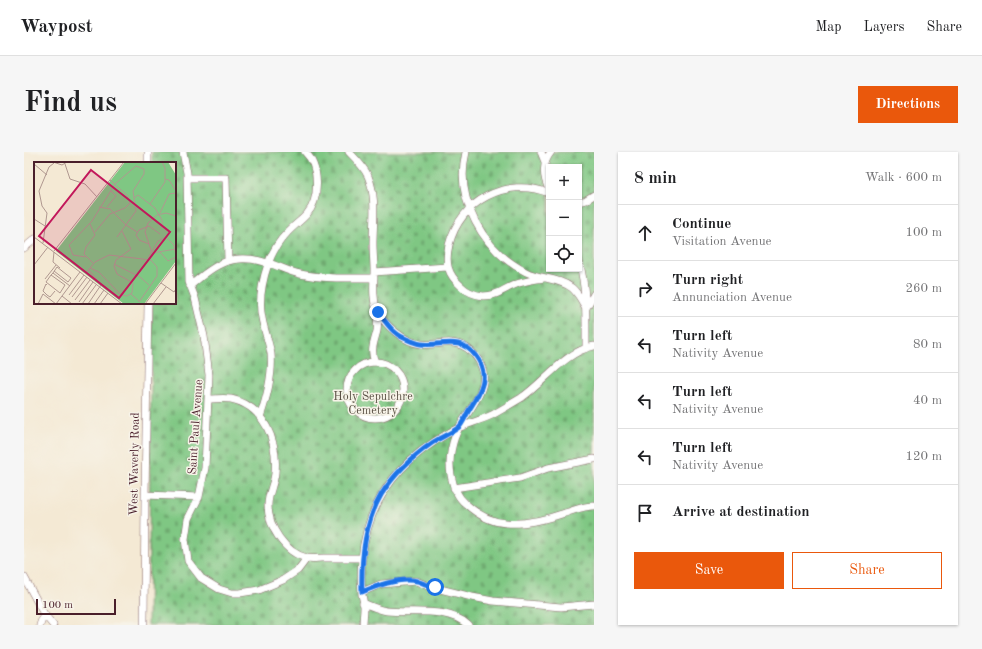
<!DOCTYPE html>
<meta charset="utf-8">
<style>
body{margin:0;font-family:"Old Standard TT",serif;background:#f6f6f6;color:#202124}
.controls{position:absolute;right:12px;top:12px;display:grid;overflow:hidden;border-radius:0px;box-shadow:0 1px 3px #0004}
.controls button{width:36px;height:36px;display:grid;place-items:center;padding:0;border:0;border-bottom:1px solid #e0e0e0;background:#fff;color:#202124;font:20px sans-serif}
.scale{position:absolute;left:12px;bottom:10px;width:80px;box-sizing:border-box;padding-left:4px;border:2px solid #4a1f2b;border-top:0;font-size:11px;line-height:14px;white-space:nowrap;color:#4a1f2b;-webkit-text-stroke:3px #f7f3e8;paint-order:stroke}
.stop{position:absolute;width:12px;height:12px;margin:-9px;border:3px solid #1a73e8;border-radius:50%;background:#fff}
.stop.end{background:#1a73e8;border-color:#fff;box-shadow:0 1px 4px #0008}
.list{margin:0;padding:0;list-style:none}
h2{display:flex;justify-content:space-between;align-items:center;height:52px;margin:0;padding:0 16px;font-size:17px}
h2 small{font-size:13px;font-weight:400;color:#757577}
.list li{display:grid;grid-template-columns:26px 1fr auto;gap:12px;align-items:center;box-sizing:border-box;height:56px;padding:0 16px;border-top:1px solid #e0e0e0}
.list b{display:block;font-size:15px;white-space:nowrap}
.list p{margin:0;font-size:13px;white-space:nowrap;color:#757577}
.list em{font-size:13px;font-style:normal;color:#757577}
.actions{display:flex;gap:8px;padding:12px 16px}
.actions a{flex:1;padding:9px 0;border:1px solid #ea580c;border-radius:0px;text-align:center;font-size:14px;color:#ea580c}
.actions .main{background:#ea580c;color:#fff}
.icon{flex:none;width:22px;height:22px;fill:none;stroke:currentColor;stroke-width:2;stroke-linecap:round;stroke-linejoin:round}
.map{position:relative;flex:none;width:570px;height:473px;overflow:hidden;border-radius:0px}
header{display:flex;align-items:center;gap:24px;box-sizing:border-box;height:56px;padding:0 20px;background:#fff;border-bottom:1px solid #e0e0e0}
header strong{font-size:19px}
nav{display:flex;gap:22px;margin-inline-start:auto;font-size:14px}
.intro{display:flex;align-items:center;justify-content:space-between;box-sizing:border-box;height:96px;padding:0 24px}
h1{margin:0;font-size:28px}
.button{padding:10px 18px;border-radius:0px;background:#ea580c;color:#fff;font-size:14px;font-weight:700}
main{display:flex;gap:24px;padding:0 24px}
aside{flex:1;background:#fff;border-radius:0px;box-shadow:0 1px 3px #0004}
.map>svg:first-child{display:block}
.cemetery{fill:url(#cemetery-stones);stroke:#647357;fill-rule:evenodd}
.lines{fill:none;stroke-linecap:round;stroke-linejoin:round}
.minor-casing{stroke:#866666;stroke-width:8}
.minor{stroke:#fff;stroke-width:7}
.route{stroke:#1a73e8;stroke-width:5}
.labels{text-anchor:middle;stroke-width:3;stroke-linejoin:round;paint-order:stroke}
.park-label{font-size:12px;fill:#5a5145;stroke:#f7f3e8}
.street-label{font-size:12px;fill:#4a1f2b;stroke:#f7f3e8}
.inset-road{fill:none;stroke:#b09890;stroke-width:1}
.view{fill:#c2185b;fill-opacity:0.15;stroke:#c2185b;stroke-width:2}
.inset-edge{fill:none;stroke:#4a1f2b;stroke-width:2}
</style>
<header>
<strong>Waypost</strong>
<nav><a>Map</a><a>Layers</a><a>Share</a></nav>
</header>
<div class="intro"><h1>Find us</h1><a class="button">Directions</a></div>
<main>
<div class="map">
<svg width="570" height="473" viewBox="0 0 570 473">
<defs>
<pattern id="cemetery-stones" width="16" height="16" patternUnits="userSpaceOnUse"><rect width="16" height="16" fill="#7fc783"/><path d="M2 7V4a2 2 0 0 1 4 0v3zM10 15v-3a2 2 0 0 1 4 0v3z" fill="#6faa71"/></pattern>
</defs>
<rect width="100%" height="100%" fill="#f7f3e8"/>
<filter id="ink" filterUnits="userSpaceOnUse"><feTurbulence type="fractalNoise" baseFrequency=".025" numOctaves="2"/><feDisplacementMap in="SourceGraphic" scale="8" xChannelSelector="R" yChannelSelector="G"/><feConvolveMatrix kernelMatrix="1 2 1 2 8 2 1 2 1" color-interpolation-filters="sRGB"/></filter>
<filter id="wash" filterUnits="userSpaceOnUse"><feTurbulence type="fractalNoise" baseFrequency=".012" numOctaves="4" result="noise"/><feDisplacementMap in="SourceGraphic" scale="16" xChannelSelector="R" yChannelSelector="G"/><feGaussianBlur stdDeviation="0.9" result="paint"/><feColorMatrix in="noise" values="0 0 0 0 0 0 0 0 0 0 0 0 0 0 0 0 0 1.4 0 .05"/><feComposite in="paint" operator="in"/></filter>
<g filter="url(#wash)">
<rect width="100%" height="100%" fill="#f4e9d4"/>
<path class="cemetery" d="M128,0H570V473H124L128,151H151V11H128ZM525,15H555V117H525Z"/>
</g>
<g filter="url(#ink)">
<g class="lines">
<defs>
<path id="minor" d="M124,0V11
M159,0L163,21L165,130L171,146L180,184L185,223L181,316L175,345L164,367L161,387L164,409L177,426L195,437L208,441H216L235,438L259,428L274,418L283,406
M325,0C332,7 340,15 344,24C353,46 349,69 349,92C349,101 350,110 350,119C350,131 348,147 353,158C361,174 380,190 397,192C408,194 417,190 428,191C443,192 455,204 459,219C463,239 445,257 436,274C428,288 424,307 427,323C429,334 433,345 442,352C453,362 466,370 482,371C501,373 523,367 541,361C552,358 558,354 570,354
M442,0C430,48 459,98 502,120C516,127 536,126 548,136C554,141 558,149 562,156L570,142
M517,0L521,10
M163,26H202L204,109
M525,37C519,25 518,11 527,0
M555,50L562,48L570,43
M0,96L11,87
M555,109C563,138 562,167 562,196
M350,120L423,115
M520,126C509,128 499,129 490,133C478,138 473,144 459,144C451,143 442,139 437,134C423,122 421,110 425,93C436,49 482,24 525,41
M166,134C192,111 209,100 244,111C255,114 265,120 276,122C300,127 325,126 350,126
M351,210C346,198 350,191 353,179C354,173 353,166 354,160
M323 238a28 28 0 1 1 56 0a28 28 0 1 1-56 0Z
M185,247C192,247 200,246 207,247C241,254 254,290 251,321C250,332 244,342 244,353C244,375 261,401 283,406C288,407 294,406 299,406C312,406 325,406 338,406
M236,265C243,245 249,223 247,202C245,190 240,178 238,166C234,148 238,130 244,112C248,101 254,90 263,81C269,74 277,69 283,62C296,47 296,14 281,0
M430,336L496,326L524,316L570,307
M121,343L175,345
M0,425L20,462L29,473
M338,440L357,432L392,429L404,434L448,445L469,449L537,455L570,452
M339,451C347,454 355,458 363,459C388,462 423,454 444,473
M16,473L20,462
M120,473L121,343L124,151
M339,473C339,467 340,461 340,455C340,451 339,447 338,443C337,431 337,418 338,407C343,350 375,309 423,282C437,273 453,270 468,263C477,258 487,252 497,246C521,230 540,200 570,194"/>
</defs>
<use href="#minor" class="minor-casing"/>
<use href="#minor" class="minor"/>
</g>
</g>
<g class="lines" filter="url(#ink)">
<path class="route" d="M354,160C360,167 365,176 372,181C376,185 391,191 397,192C417,195 435,183 451,203C467,223 457,239 445,258C442,263 440,269 436,274C432,279 415,286 408,291C388,305 370,322 357,343C340,372 337,407 338,440C352,434 377,425 393,429C399,431 405,434 411,435"/>
</g>
<g class="labels">
<g class="park-label">
<text x="349" y="248">Holy Sepulchre<tspan x="349" dy="14">Cemetery</tspan></text>
</g>
<g class="street-label">
<text transform="translate(171 275) rotate(-86)" y="4">Saint Paul Avenue</text>
<text transform="translate(110 312) rotate(-89)" y="4">West Waverly Road</text>
</g>
</g>
<g transform="translate(10 10)">
<rect width="142" height="142" fill="#f4e9d4"/>
<path d="M91,0H134L142,13V99L110,142H90L22,89Z" fill="#7fc783"/>
<path class="inset-road" d="M19,0L28,3L33,0M0,2L13,13M31,2L36,17L51,22L63,35M131,17L135,18L142,29M81,22L102,4L110,7V12L99,29L102,49L83,75M100,36L104,33L121,46L128,58V66M116,42L131,20V6L128,0M65,45L76,47L92,63M73,45L82,34L77,29M126,51L135,32L142,31M142,54L132,51L123,53L114,61L111,70L118,91L142,87M0,57L11,64M56,62L61,73L52,85L50,92L59,101M92,63L103,70M61,70L76,52L91,46L96,41L94,34L76,18M0,75L88,142M9,81L13,51L8,44L5,29L15,5L20,1M115,82L105,78L102,73L105,68L115,64L126,72M20,89L90,0M20,90L19,100L26,106M126,90L134,99L142,95L140,83L133,76M52,95L39,93L35,83L58,59L81,22M114,96L124,79L130,76M80,102L106,115L115,123M0,103L14,85M56,106L65,110L87,133L93,134L98,131L99,121L83,112L80,104L82,98L97,87L88,69M19,111L23,105L37,116L34,120L20,109M52,111L61,100L75,93L117,98L123,105V114L105,140M17,113L31,123L26,131L12,120L17,113L19,111L36,124M11,117L22,103M127,121L140,130L142,127M13,123L12,122L9,129L13,133L16,135L21,129M97,132L106,140M35,133L50,113M28,134L38,142M38,135L53,115M41,138L56,118M45,140L59,120M4,142L9,132L22,142L46,110M48,142L62,123M54,142L67,123L55,108M60,142L70,128M66,142L74,131M111,142L142,101M119,142L132,125"/>
<path class="view" d="M57,8L136,70L85,136L5,74Z"/>
<rect width="142" height="142" class="inset-edge"/>
</g>
</svg>
<div class="controls">
<button>+</button>
<button>−</button>
<button><svg class="icon" aria-label="locate" viewBox="0 0 24 24"><circle cx="12" cy="12" r="6"/><path d="M12 2v4M12 18v4M2 12h4M18 12h4"/></svg></button>
</div>
<div class="scale">100 m</div>
<div class="stop" style="left:411px;top:435px"></div>
<div class="stop end" style="left:354px;top:160px"></div>
</div>
<aside>
<h2>8 min<small>Walk · 600 m</small></h2>
<ul class="list">
<li><svg class="icon" aria-label="ahead" viewBox="0 0 24 24"><path d="M12 20V5M6 11l6-6 6 6"/></svg><div><b>Continue</b><p>Visitation Avenue</p></div><em>100 m</em></li>
<li><svg class="icon" aria-label="right" viewBox="0 0 24 24"><path d="M7 20v-9h11M14 6l5 5-5 5"/></svg><div><b>Turn right</b><p>Annunciation Avenue</p></div><em>260 m</em></li>
<li><svg class="icon" aria-label="left" viewBox="0 0 24 24"><path d="M17 20v-9H6M10 6l-5 5 5 5"/></svg><div><b>Turn left</b><p>Nativity Avenue</p></div><em>80 m</em></li>
<li><svg class="icon" aria-label="left" viewBox="0 0 24 24"><path d="M17 20v-9H6M10 6l-5 5 5 5"/></svg><div><b>Turn left</b><p>Nativity Avenue</p></div><em>40 m</em></li>
<li><svg class="icon" aria-label="left" viewBox="0 0 24 24"><path d="M17 20v-9H6M10 6l-5 5 5 5"/></svg><div><b>Turn left</b><p>Nativity Avenue</p></div><em>120 m</em></li>
<li><svg class="icon" aria-label="arrive" viewBox="0 0 24 24"><path d="M6 21V4h12l-3 4 3 4H6"/></svg><div><b>Arrive at destination</b></div></li>
</ul>
<div class="actions"><a class="main">Save</a><a>Share</a></div>
</aside>
</main>
